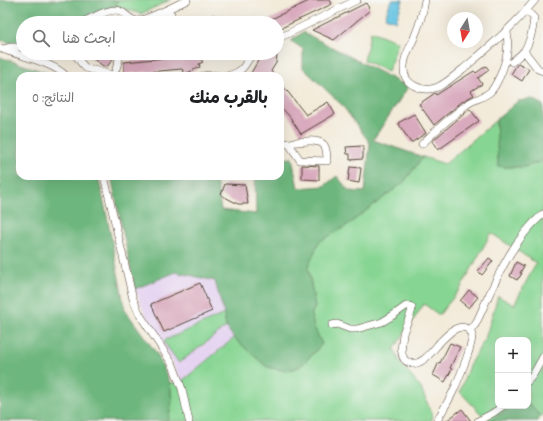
<!DOCTYPE html>
<html lang="ar">
<meta charset="utf-8">
<style>
body{margin:0;font-family:Dekko,"Playpen Sans Arabic",sans-serif;background:#f6f6f6;color:#202124;direction:rtl}
.controls{position:absolute;right:12px;bottom:12px;display:grid;overflow:hidden;border-radius:8px;box-shadow:0 4px 16px #0002}
.controls button{width:36px;height:36px;display:grid;place-items:center;padding:0;border:0;border-bottom:1px solid #e0e0e0;background:#fff;color:#202124;font:20px sans-serif}
.compass{position:absolute;left:447px;top:12px;width:36px;height:36px;border-radius:50%;background:#fff;box-shadow:0 4px 16px #0002;rotate:191deg}
.list{margin:0;padding:0;list-style:none}
h2{display:flex;justify-content:space-between;align-items:center;height:52px;margin:0;padding:0 16px;font-size:17px}
h2 small{font-size:13px;font-weight:400;color:#757577}
.icon{flex:none;width:22px;height:22px;fill:none;stroke:currentColor;stroke-width:2;stroke-linecap:round;stroke-linejoin:round}
.map{position:relative;flex:none;width:543px;height:421px;overflow:hidden;direction:ltr}
.search{position:absolute;background:#fff;box-shadow:0 4px 16px #0002;left:16px;top:16px;width:268px;height:44px;display:flex;align-items:center;gap:10px;box-sizing:border-box;padding:0 14px;border-radius:22px;color:#757577;font-size:15px}
.panel{position:absolute;background:#fff;box-shadow:0 4px 16px #0002;left:16px;top:72px;width:268px;height:108px;border-radius:12px;direction:rtl}
.map>svg:first-child{display:block}
.built{fill:#e5d3f1}
.green{fill:#87d593;stroke:#618058}
.forest{fill:#6db67d;stroke:#54704e}
.water{fill:#64c3e2;stroke:#507680}
.building{fill:#d9aabd}
.lines{fill:none;stroke-linecap:round;stroke-linejoin:round}
.minor-casing{stroke:#57473a;stroke-width:8}
.minor{stroke:#fff;stroke-width:7}
</style>
<div class="map">
<svg width="543" height="421" viewBox="0 0 543 421">
<rect width="100%" height="100%" fill="#f6f6f2"/>
<filter id="ink" filterUnits="userSpaceOnUse"><feTurbulence type="fractalNoise" baseFrequency=".025" numOctaves="2"/><feDisplacementMap in="SourceGraphic" scale="8" xChannelSelector="R" yChannelSelector="G"/><feConvolveMatrix kernelMatrix="1 2 1 2 8 2 1 2 1" color-interpolation-filters="sRGB"/></filter>
<filter id="wash" filterUnits="userSpaceOnUse"><feTurbulence type="fractalNoise" baseFrequency=".012" numOctaves="4" result="noise"/><feDisplacementMap in="SourceGraphic" scale="16" xChannelSelector="R" yChannelSelector="G"/><feGaussianBlur stdDeviation="0.9" result="paint"/><feColorMatrix in="noise" values="0 0 0 0 0 0 0 0 0 0 0 0 0 0 0 0 0 1.4 0 .05"/><feComposite in="paint" operator="in"/></filter>
<g filter="url(#wash)">
<rect width="100%" height="100%" fill="#f3ebda"/>
<path class="built" d="M176,272L215,281L224,314L226,327L234,338L182,381L147,320L135,289Z"/>
<path class="green" d="M117,0H170L141,14L116,6Z
M371,31L398,42L388,72L364,60Z
M496,120L499,166L506,167H524L543,161V416L541,417L528,402V340H498V406H513L490,421H488L460,392L469,365L485,339L498,296L514,305L536,263L491,233L461,288L439,315L424,304L394,349L401,364L421,388L433,417L431,421H168L172,401L170,383L182,381L234,338L267,367L287,371L301,366L315,352L322,344L314,327L311,315L315,307L308,267L319,241L346,226L404,182L423,157L445,164Z
M224,314L226,327L179,363L163,341Z"/>
<path class="forest" d="M0,0H117L116,6L74,23H23V43L18,45L0,40Z
M303,32L408,87L373,140L423,157L404,182L346,226L319,242L308,267L315,307L311,315L314,327L322,344L301,366L287,371L267,367L234,338L226,327L224,314L215,281L176,272L135,289L111,176H243V178L216,180L221,210L256,214L255,176H280V159L292,158L298,188L324,186L337,176L349,191L365,192L370,143L342,105L303,68V49L291,41Z
M0,57L56,76H20V176H98L108,221L125,310L157,354L170,383L172,401L168,421H0Z
M532,99L543,105V161L524,167H506L498,166L496,120L518,101Z
M528,402L541,417L537,421H490L513,406H528Z"/>
<path class="water" d="M391,0H403L396,21L385,17Z"/>
<g id="blocks">
<path class="building" d="M311,0H330L332,4L277,30V23H263Z
M366,3L370,10L334,40L312,30Z
M212,15L241,19L242,21L240,23H215Z
M85,53H105L113,59L106,68Z
M270,53H276L277,55L276,63L271,71L275,76H254L251,73L259,59Z
M197,55L203,62L199,64L200,67L185,74L182,69L124,74V62Z
M518,63L529,69L522,81L511,74Z
M486,66L489,70L478,78L482,84L471,91L474,95L463,101L434,125L419,104L435,93L436,95L474,71L476,73Z
M280,82L306,115L328,102L335,114L301,134L290,117L280,106Z
M470,109L479,121L438,150L432,141Z
M414,114L426,133L411,143L398,123Z
M363,146V159L350,160V154H347L346,147Z
M302,165L319,166V180L302,179Z
M350,167L361,168L359,183L348,181Z
M225,184L245,185L248,204H238L221,195Z
M489,258L493,261L482,275L478,271Z
M516,262L524,266L520,273H522L519,278H518L517,280L510,276Z
M200,283L212,311L164,332L151,304Z
M469,290L478,297L469,308L460,301Z
M450,343L460,347L450,368L452,369L445,382L433,375L439,362L440,363Z
M462,409L471,421H446Z"/>
</g>
</g>
<g filter="url(#ink)">
<use href="#blocks" fill-opacity="0" stroke="#57473a" stroke-width="1"/>
<g class="lines">
<defs>
<path id="minor" d="M425,0C423,13 419,26 414,38C410,48 403,58 404,69C404,77 408,83 415,86C422,90 431,90 438,87C448,82 455,75 463,69C489,48 514,26 535,0
M81,23C90,19 113,5 122,12C127,15 131,21 138,21C141,21 144,19 147,18C161,13 174,6 187,0
M157,23L171,14
M277,39L357,0
M0,48C19,56 53,62 66,76
M3,49L10,47H23
M524,51L538,69L543,71
M75,53C78,59 81,64 86,68L116,76
M41,62L46,53
M512,62C516,58 521,55 524,51C531,41 533,29 534,18L527,11
M114,75L121,53
M203,76L209,75L220,76
M227,76C245,71 243,66 253,53
M280,144C290,144 317,136 324,145C327,149 327,156 327,161L300,160L289,144
M422,144C436,130 451,117 466,105C474,99 483,98 490,92C495,88 497,81 500,76C507,59 509,49 507,31
M104,176L133,299L140,315L173,365L182,389L189,421
M332,325L337,324L350,329H357L382,322L392,316L406,306H410L412,308C411,317 405,325 403,334C402,341 399,356 406,361C419,371 433,350 440,342C444,338 448,334 452,331C456,328 461,326 466,328C469,329 471,332 472,335C473,344 460,376 456,385C451,398 443,409 437,421
M469,330L475,325L478,319C495,282 511,241 543,214
M528,381L533,375L543,357
M478,421L493,413L503,406"/>
</defs>
<use href="#minor" class="minor-casing"/>
<use href="#minor" class="minor"/>
</g>
</g>
</svg>
<div class="controls">
<button>+</button>
<button>−</button>
</div>
<svg class="compass" viewBox="-18 -18 36 36"><path d="M0-13l5 13h-10z" fill="#e53935"/><path d="M0 13l5-13h-10z" fill="#757577"/></svg>
<div class="search"><svg class="icon" aria-label="search" viewBox="0 0 24 24"><circle cx="10" cy="10" r="6"/><path d="M15 15l6 6"/></svg>ابحث هنا</div>
<section class="panel">
<h2>بالقرب منك<small>النتائج: 0</small></h2>
<ul class="list">
</ul>
</section>
</div>
